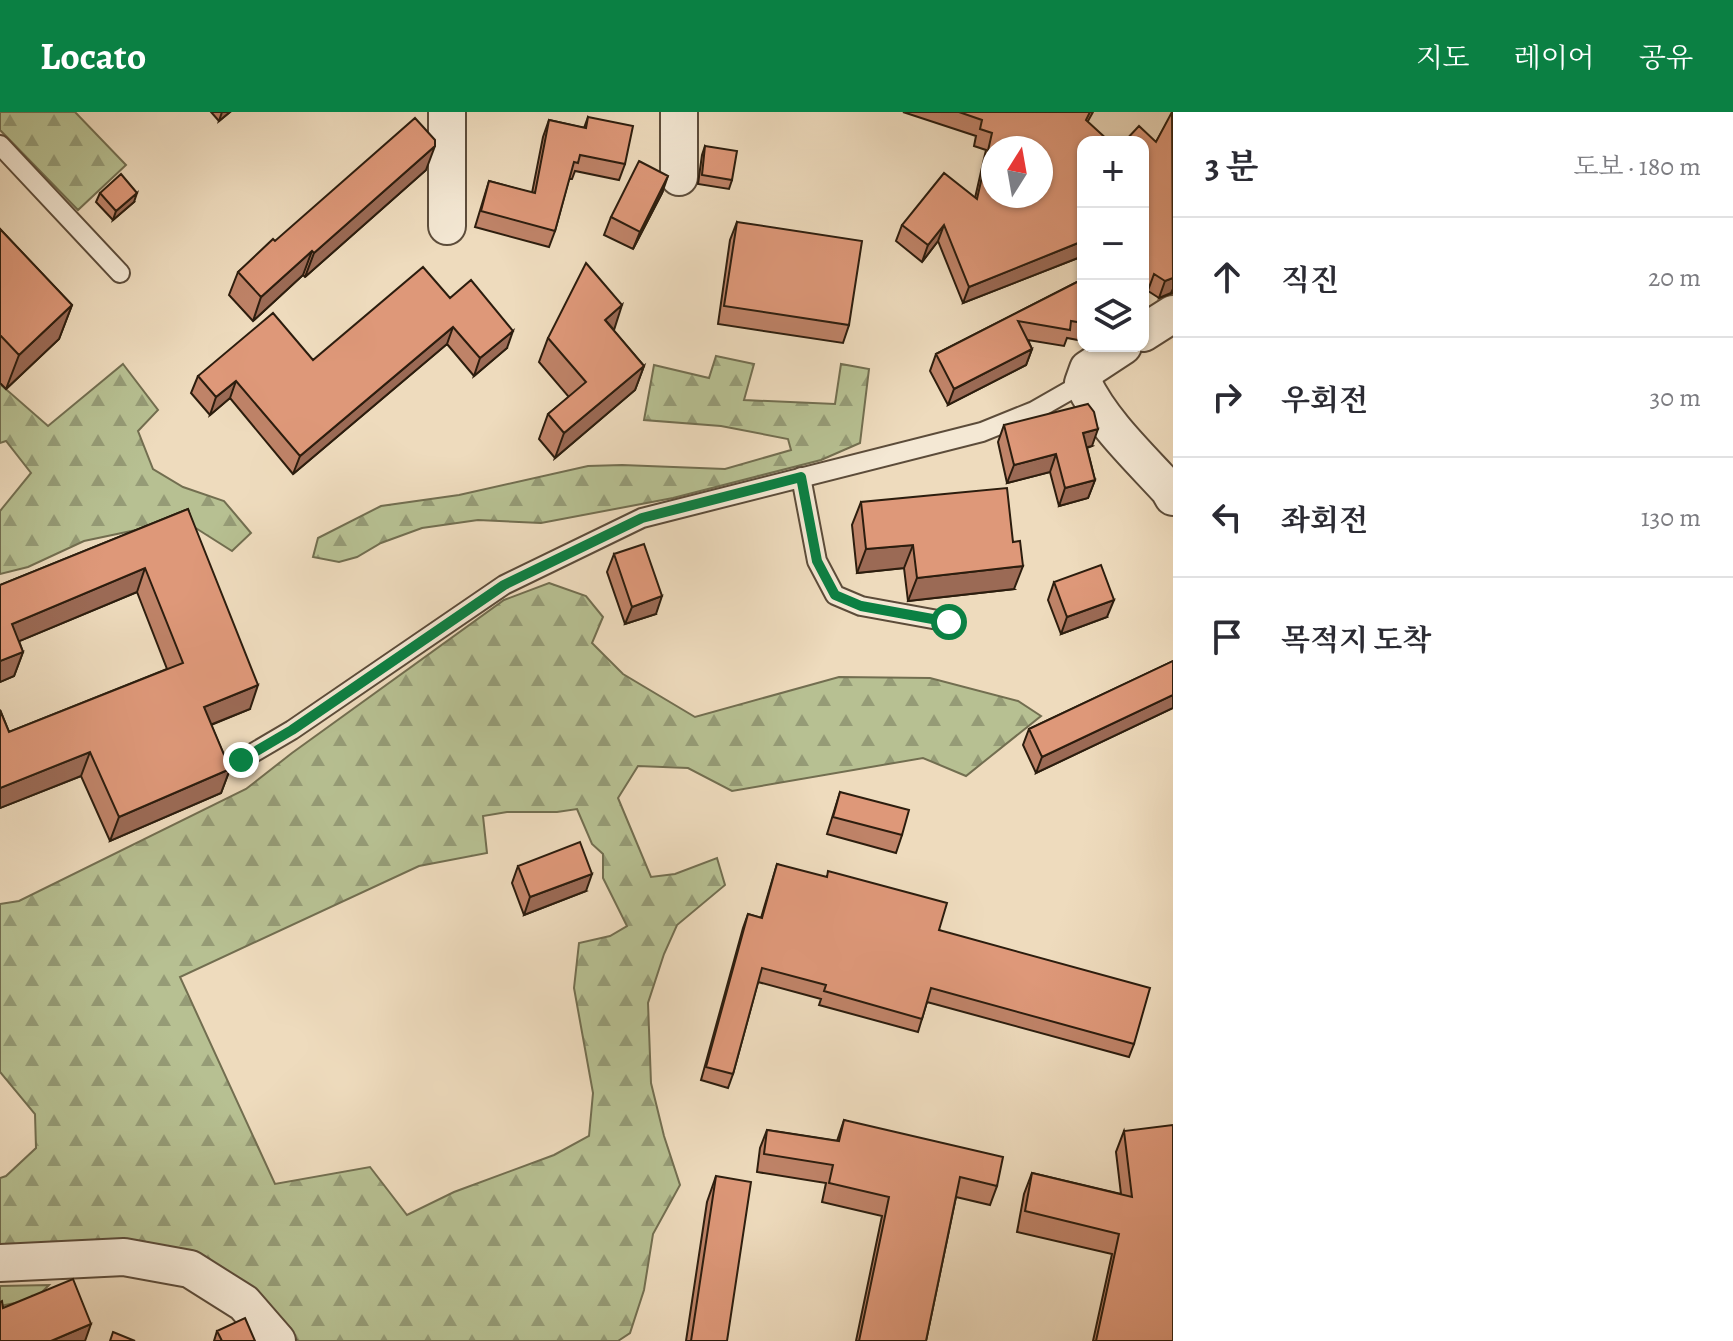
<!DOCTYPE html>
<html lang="ko">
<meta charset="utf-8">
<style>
body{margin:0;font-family:Alegreya,"Noto Serif KR",serif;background:#f7f7f7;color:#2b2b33}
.controls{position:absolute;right:24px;top:24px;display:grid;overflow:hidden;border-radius:16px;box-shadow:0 2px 6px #0004}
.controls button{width:72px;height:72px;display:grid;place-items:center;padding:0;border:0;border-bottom:2px solid #e1e1e2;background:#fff;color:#2b2b33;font:40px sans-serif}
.compass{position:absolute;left:981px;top:24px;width:72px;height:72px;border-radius:50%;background:#fff;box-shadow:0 2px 6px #0004;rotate:11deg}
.stop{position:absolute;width:24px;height:24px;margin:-18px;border:6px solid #0b8043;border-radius:50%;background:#fff}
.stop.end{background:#0b8043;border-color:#fff;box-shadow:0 2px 8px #0008}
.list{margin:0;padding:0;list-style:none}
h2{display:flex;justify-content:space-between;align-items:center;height:104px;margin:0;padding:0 32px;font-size:34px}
h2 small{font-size:26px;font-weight:400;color:#7c7c81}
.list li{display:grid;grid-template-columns:52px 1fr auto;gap:24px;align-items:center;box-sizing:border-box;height:120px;padding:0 32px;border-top:2px solid #e1e1e2}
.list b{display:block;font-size:30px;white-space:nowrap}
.list em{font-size:26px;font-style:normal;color:#7c7c81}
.icon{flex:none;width:44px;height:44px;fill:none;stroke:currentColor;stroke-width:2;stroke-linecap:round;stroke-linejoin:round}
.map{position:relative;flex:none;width:1173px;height:1229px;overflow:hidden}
header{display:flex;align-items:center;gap:48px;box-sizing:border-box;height:112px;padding:0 40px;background:#0b8043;color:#fff}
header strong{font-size:38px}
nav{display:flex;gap:44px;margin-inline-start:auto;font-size:28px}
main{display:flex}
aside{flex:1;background:#fff}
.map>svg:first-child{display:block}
.forest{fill:url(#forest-firs);stroke:#726e50;stroke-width:2;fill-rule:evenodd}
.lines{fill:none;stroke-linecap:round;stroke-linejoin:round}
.service-casing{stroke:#5c4c3a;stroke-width:22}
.minor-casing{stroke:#5c4c3a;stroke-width:40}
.service{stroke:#f4e8d4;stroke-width:18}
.minor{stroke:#f4e8d4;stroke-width:36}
.wall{fill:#bf8368;stroke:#2c1d0e;stroke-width:2}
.shaded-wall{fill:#9b6a55;stroke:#2c1d0e;stroke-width:2}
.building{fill:#de9879;stroke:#2c1d0e;stroke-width:2;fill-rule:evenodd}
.route{stroke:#0b8043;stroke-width:10}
</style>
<header>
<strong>Locato</strong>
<nav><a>지도</a><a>레이어</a><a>공유</a></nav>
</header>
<main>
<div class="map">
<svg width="1173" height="1229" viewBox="0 0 1173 1229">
<defs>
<pattern id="forest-firs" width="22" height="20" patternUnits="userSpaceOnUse" patternTransform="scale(2)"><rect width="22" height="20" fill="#b7c092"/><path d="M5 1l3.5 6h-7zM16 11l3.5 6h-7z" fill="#959b76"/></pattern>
</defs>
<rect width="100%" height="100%" fill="#eedbbd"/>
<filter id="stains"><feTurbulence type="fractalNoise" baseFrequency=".0025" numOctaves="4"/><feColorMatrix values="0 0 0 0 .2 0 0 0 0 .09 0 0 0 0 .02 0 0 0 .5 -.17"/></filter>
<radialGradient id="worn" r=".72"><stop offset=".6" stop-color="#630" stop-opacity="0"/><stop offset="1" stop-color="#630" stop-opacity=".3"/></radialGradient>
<path class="forest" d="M0,0H75L126,53L78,98L0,18Z
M716,244L754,252L744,288L835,292L841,252L869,257L860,331L821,348L673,386L541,411L478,408L422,416L381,431L357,445L339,450L313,445L318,426L381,394L459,383L588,354L622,353L725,357L791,338L788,327L721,314L644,308L654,253L709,266Z
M123,252L158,298L138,319L153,357L183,375L224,389L251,421L232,439L183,408L84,429L28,455L0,462V399L31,361L6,329L0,331V272L48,314Z
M549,471L586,484L603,505L592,531L623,562L695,605L839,565L930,566L1018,589L1041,604L966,664L923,646L732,679L688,656L638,654L618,686L651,765L675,762L717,746L725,773L677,813L664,842L648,891L651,971L664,1024L680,1073L653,1122L644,1178L630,1221L618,1229H298L252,1178L0,1142V1066L6,1064L36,1036L35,1002L0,960V792L19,789L246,677L292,641L504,488ZM577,697L592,732L603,742V766L627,814L610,824L579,831L574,876L593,981L589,1024L554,1043L454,1080L407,1103L370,1055L275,1072L180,865L419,754L487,741L483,704L507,700H557Z
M49,1173L35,1187L0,1194V1174Z"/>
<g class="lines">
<defs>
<path id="service" d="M0,33L120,161
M801,365L817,449L835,483L861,494L949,510
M241,648L292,618L504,473L642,406L982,320L1034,299L1083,271"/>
<path id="minor" d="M679,65V0
M447,114V0
M1143,221L1173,202
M1123,234L1088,257L1083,271C1103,312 1139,345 1169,378L1173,385
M0,1151L124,1145L190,1157L244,1191L277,1229"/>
</defs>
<use href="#service" class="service-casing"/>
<use href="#minor" class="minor-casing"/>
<use href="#service" class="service"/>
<use href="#minor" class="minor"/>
</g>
<path class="wall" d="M211,0H230L219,9Z
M903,0H1093L1088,9L1083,30V144L963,191L938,129L922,150L896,129L902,113L975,86L986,38L974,34L976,24Z
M1173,0V181L1159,186L1148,179L1143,193V30H1156Z
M588,5L625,52L619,68L575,59L572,67H569L555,119L549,135L475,115L489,69L532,81L543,25L549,8L584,16Z
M705,34L732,68L729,77L698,72L702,43Z
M426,58L305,165L303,163L253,209L229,183L238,160L275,129Z
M100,81L134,90L113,108L96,90Z
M662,81L633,137L604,123L611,105Z
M737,110L849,213L843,231L718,212L730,128Z
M0,117L72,193L59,227L6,277L0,271Z
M1083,167V229L1067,226L1064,234L1028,228L1032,237L1026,253L948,293L930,259L936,242Z
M450,186L507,236L474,264L447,232L293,362L230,286L210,303L191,281L198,264L313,248Z
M613,218L644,254L635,278L555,346L539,327L548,302L569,285L539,250L548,226Z
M1004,313L1092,334L1087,336L1095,368L1088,386L1059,394L1050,360L1007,371L998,330Z
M861,390L1014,477L908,489L904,456L857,461L852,413Z
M188,397L250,597L211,613L230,657L221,681L110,729L81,664L0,696V598L9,620L167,557L137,480L19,529L23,540L14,564L0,570V473Z
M614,442L656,502L625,512L607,460Z
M1054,470L1107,505L1061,522L1048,488Z
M1173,549V596L1036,661L1023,633L1029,617Z
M840,680L902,723L896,741L827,722Z
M777,752L939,818L1134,932L1129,945L927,890L918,920L819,893L821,887L758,870L733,962L728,976L701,968L743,816L748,802L761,806Z
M518,754L586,779L524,803L512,771Z
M844,1008L997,1074L990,1093L956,1085L926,1229H856L882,1104L822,1090L826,1071L757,1060L760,1036L767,1018L837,1029Z
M1124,1019L1173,1229H1093L1112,1142L1017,1120L1024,1082L1032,1061L1121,1082L1116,1040Z
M716,1064L727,1229H686L707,1090Z
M217,1219L255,1229H214Z"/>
<path class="shaded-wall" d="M222,0H230L219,9Z
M435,34L426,58L305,165L314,141Z
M668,64L662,81L633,137L640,120Z
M137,81L134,90L113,108L116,99Z
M944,113L938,129L922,150L928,133Z
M1083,129V144L963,191L969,175Z
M312,139L303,163L253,209L261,185Z
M1173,166V177L1171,181L1159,186L1165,169Z
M72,193L59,227L6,277L19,243Z
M622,193L614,218L605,208Z
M453,215L447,232L293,362L300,344Z
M513,219L507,236L474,264L480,246Z
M1032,237L1026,253L948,293L954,277Z
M644,254L635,278L555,346L564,321Z
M236,269L230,286L210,303L216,285Z
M1098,317L1092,334L1076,338L1083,321Z
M1056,342L1050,360L1007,371L1014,353Z
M1095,368L1088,386L1059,394L1065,376Z
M913,433L904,456L857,461L866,437Z
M1023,454L1014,477L908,489L917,466Z
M145,456L137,480L3,536L12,512Z
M662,484L656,502L625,512L632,495Z
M1114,488L1107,505L1061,522L1067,505Z
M23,540L14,564L0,570V549Z
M258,573L250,597L195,619L204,595Z
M1173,583V596L1036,661L1042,645Z
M90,640L81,664L0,696V676Z
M230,657L221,681L110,729L119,705Z
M592,762L586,779L524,803L530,785Z
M91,1212L85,1229H51Z"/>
<path class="building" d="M959,0H1090L1086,8L1110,30H1083V129L969,175L944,113L928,133L902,113L944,61L977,87L992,21L980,17L982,8ZM993,36H1041V84H993Z
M1172,0L1173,166L1165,169L1154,162L1147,181L1143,183V30H1124L1139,14L1156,30Z
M588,5L633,14L625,52L580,43L578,51L574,50L555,119L481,99L489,69L535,81L549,8L586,16Z
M415,6L435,28V34L314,141L312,139L261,185L238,160L273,127L275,129Z
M705,34L737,39L732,68L702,63Z
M639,49L668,64L640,120L611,105Z
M121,62L137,81L116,99L100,81Z
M737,110L862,129L849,213L724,194Z
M0,117L72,193L19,243L0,223Z
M586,151L622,193L605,208L644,254L564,321L548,302L586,270L548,226Z
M423,155L450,186L471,168L513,219L480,246L453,215L300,344L236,269L216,285L198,264L273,201L313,248Z
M1083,167V211L1071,209L1070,218L1018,209L1032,237L954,277L936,242Z
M1088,292L1094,300L1098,317L1083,321L1095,368L1065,376L1056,342L1014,353L1004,313Z
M1007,376L1013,430L1020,429L1023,454L917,466L913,433L866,437L861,390Z
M188,397L258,573L204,595L230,657L119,705L90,640L0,676V598L9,620L183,551L145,456L12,512L23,540L0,549V473Z
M644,432L662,484L632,495L614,442Z
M1101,453L1114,488L1067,505L1054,470Z
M1173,549V583L1042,645L1029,617Z
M840,680L909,698L902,723L833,705Z
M580,730L592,762L530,785L518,754Z
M777,752L827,765L828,759L947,791L939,818L1150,876L1134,932L931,876L922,907L824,879L826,873L762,856L733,962L706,955L748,802L762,806Z
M844,1008L1003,1045L997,1074L960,1065L926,1229H859L889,1085L829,1071L833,1053L764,1042L767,1018L839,1029Z
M1173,1013V1229H1096L1119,1122L1025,1099L1032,1061L1132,1085L1124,1019Z
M716,1064L751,1070L727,1229H691Z
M73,1167L91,1212L51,1229H0V1190L2,1189L3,1196Z
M245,1206L255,1229H222L217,1219Z
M113,1220L135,1229H110Z"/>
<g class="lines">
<path class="route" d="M241,648L292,618L504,473L642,406L801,365L817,449L835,483L861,494L949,510"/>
</g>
<rect width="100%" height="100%" filter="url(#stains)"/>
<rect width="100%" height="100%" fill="url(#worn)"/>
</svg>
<div class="controls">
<button>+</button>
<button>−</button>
<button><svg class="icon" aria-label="layers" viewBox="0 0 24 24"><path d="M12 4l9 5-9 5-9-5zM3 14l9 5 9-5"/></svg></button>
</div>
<svg class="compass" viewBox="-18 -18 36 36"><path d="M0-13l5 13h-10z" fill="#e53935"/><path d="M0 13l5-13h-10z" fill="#7c7c81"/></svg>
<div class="stop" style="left:949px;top:510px"></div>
<div class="stop end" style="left:241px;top:648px"></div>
</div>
<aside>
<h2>3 분<small>도보 · 180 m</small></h2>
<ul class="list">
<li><svg class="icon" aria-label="ahead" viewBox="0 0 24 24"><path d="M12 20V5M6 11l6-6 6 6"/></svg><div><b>직진</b></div><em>20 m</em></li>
<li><svg class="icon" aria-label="right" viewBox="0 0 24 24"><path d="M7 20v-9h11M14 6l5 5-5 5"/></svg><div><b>우회전</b></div><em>30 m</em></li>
<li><svg class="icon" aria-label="left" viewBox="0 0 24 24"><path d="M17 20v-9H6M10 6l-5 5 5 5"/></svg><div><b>좌회전</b></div><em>130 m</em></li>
<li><svg class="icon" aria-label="arrive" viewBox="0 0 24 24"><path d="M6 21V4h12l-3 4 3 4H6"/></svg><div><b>목적지 도착</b></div></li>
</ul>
</aside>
</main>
